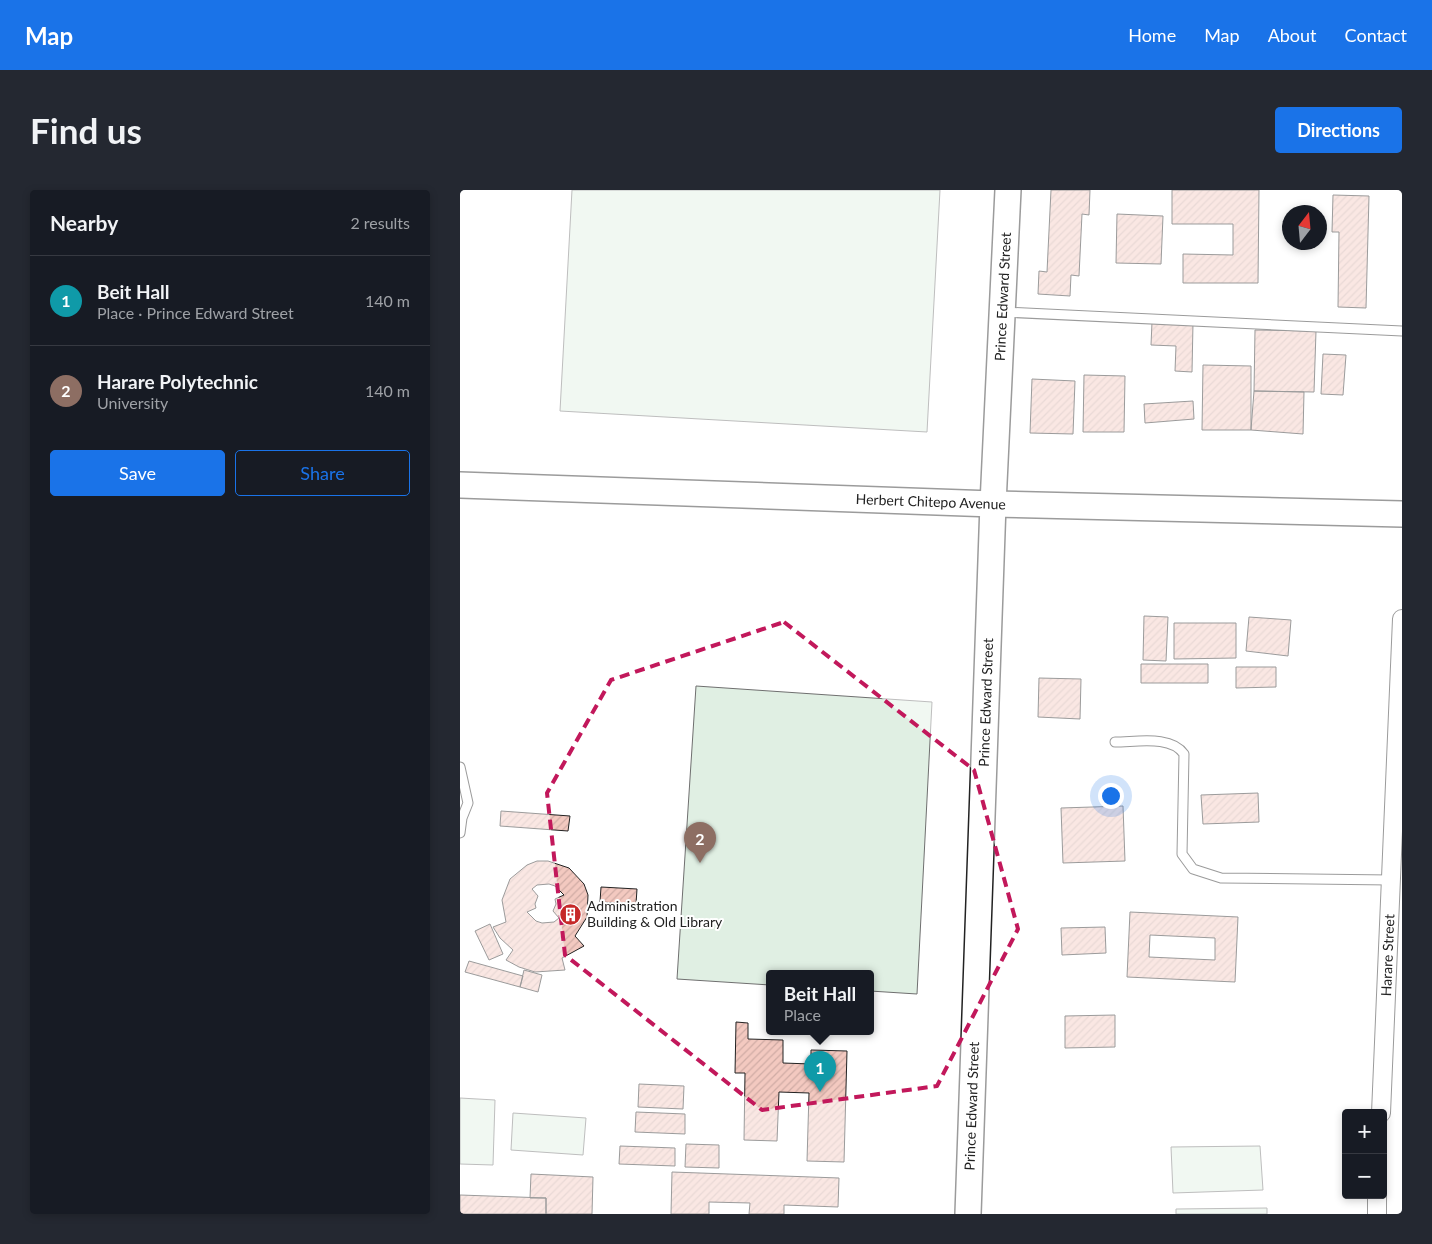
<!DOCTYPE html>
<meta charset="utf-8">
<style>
body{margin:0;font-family:Lato,sans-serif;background:#242831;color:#f1f3f6}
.controls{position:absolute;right:15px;bottom:15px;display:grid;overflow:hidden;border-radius:5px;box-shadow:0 2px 8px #0003}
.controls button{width:45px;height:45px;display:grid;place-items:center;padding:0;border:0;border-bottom:1px solid #363941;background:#171b24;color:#f1f3f6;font:25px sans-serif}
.compass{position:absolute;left:822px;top:15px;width:45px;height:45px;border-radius:50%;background:#171b24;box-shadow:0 2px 8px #0003;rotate:16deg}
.you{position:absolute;left:650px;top:605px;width:18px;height:18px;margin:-12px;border:4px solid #fff;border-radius:50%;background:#1a73e8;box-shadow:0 0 0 8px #1a73e833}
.badge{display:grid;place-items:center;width:32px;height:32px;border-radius:50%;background:#1a73e8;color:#fff;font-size:16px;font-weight:700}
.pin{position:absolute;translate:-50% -41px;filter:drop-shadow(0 1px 2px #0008)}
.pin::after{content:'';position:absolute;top:26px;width:18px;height:15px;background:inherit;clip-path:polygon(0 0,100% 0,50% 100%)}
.popup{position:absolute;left:306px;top:780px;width:108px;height:65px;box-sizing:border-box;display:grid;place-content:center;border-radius:5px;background:#171b24;filter:drop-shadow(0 1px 4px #0005);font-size:16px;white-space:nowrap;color:#9ea1a6}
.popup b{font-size:19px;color:#f1f3f6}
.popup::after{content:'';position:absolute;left:50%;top:100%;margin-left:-10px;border:10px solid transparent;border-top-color:#171b24}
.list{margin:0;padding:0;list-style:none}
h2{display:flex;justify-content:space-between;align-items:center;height:65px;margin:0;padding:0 20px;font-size:21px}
h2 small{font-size:16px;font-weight:400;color:#9ea1a6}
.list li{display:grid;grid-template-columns:32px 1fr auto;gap:15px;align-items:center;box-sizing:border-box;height:90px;padding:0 20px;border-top:1px solid #363941}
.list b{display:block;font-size:19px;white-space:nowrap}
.list p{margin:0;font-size:16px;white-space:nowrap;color:#9ea1a6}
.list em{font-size:16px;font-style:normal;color:#9ea1a6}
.actions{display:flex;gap:10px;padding:15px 20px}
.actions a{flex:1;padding:11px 0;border:1px solid #1a73e8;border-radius:5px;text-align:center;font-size:18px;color:#1a73e8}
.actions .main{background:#1a73e8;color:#fff}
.map{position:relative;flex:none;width:942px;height:1024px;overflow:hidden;border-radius:5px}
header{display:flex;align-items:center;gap:30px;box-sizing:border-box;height:70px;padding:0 25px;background:#1a73e8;color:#fff}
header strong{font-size:24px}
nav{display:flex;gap:28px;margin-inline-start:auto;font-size:18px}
.intro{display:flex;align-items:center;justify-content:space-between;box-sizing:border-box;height:120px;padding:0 30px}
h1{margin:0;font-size:35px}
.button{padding:12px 22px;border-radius:5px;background:#1a73e8;color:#fff;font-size:18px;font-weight:700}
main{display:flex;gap:30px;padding:0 30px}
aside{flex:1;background:#171b24;border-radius:5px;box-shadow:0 2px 8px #0003}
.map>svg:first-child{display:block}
.park{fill:#e0efe3;stroke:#6f6f6f}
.building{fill:url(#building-hatch);stroke:#222;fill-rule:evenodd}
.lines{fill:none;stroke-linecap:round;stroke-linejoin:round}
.service-casing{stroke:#222;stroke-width:11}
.minor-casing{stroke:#222;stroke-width:20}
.secondary-casing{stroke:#222;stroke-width:28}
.service{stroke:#fff;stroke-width:9}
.minor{stroke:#fff;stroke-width:18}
.secondary{stroke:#fff;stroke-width:25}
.marked{fill:none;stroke:#c2185b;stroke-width:4;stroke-dasharray:10 6;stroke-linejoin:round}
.labels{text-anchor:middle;stroke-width:4;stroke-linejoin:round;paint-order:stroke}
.street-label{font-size:14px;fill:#222;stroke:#fff}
.poi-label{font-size:14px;fill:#222;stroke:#fff;text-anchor:start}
</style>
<header>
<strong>Map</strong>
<nav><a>Home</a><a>Map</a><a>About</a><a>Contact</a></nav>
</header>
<div class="intro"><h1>Find us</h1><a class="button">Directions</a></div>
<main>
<aside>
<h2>Nearby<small>2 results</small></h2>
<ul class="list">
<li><span class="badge" style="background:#0f9aa8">1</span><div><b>Beit Hall</b><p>Place · Prince Edward Street</p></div><em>140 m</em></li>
<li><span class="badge" style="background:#8d6e63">2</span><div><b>Harare Polytechnic</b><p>University</p></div><em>140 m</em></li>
</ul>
<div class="actions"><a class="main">Save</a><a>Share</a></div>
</aside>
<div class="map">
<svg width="942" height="1024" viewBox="0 0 942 1024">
<defs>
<pattern id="building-hatch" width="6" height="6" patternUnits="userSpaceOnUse" patternTransform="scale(1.25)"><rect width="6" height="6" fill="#f3c9c0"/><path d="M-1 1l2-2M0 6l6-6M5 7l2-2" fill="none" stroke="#d0aca5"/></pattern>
</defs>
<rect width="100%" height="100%" fill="#fff"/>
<path class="park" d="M112,0H480L467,242L100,221Z
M236,496L472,512L457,804L410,801V783H310V795L217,789Z
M0,908L35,910L33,975L0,974Z
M53,923L126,928L123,965L51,960Z
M800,956L803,1000L713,1003L711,957Z
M807,1018V1024H716V1019Z"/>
<path class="building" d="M591,0H630L629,25L622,24L619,86L611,85L610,106L578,104L579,81L587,82Z
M712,0H799L798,93H723V64L773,65V34H712Z
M873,5L909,6L906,118L878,117L879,42H872Z
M657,24L703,26L701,74L656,73Z
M692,132L733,133L732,182L715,181L716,156L691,155Z
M795,140L856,141L854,202L794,201Z
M863,164L886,165L883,205L861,204Z
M743,175L791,176V240H742Z
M624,185L665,186L664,242H623Z
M572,189L615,191L613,244L570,243Z
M794,201L844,202L843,244L791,240Z
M733,211L734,229L685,233L684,214Z
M684,426L708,427L706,471L683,470Z
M789,427L831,430L828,466L786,461Z
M714,433H776V468L714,469Z
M681,474H748V493H681Z
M776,477H816V497L776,498Z
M579,488L621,489L620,529L578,527Z
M798,603L799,632L743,634L741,605Z
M663,616L665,671L603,673L601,618Z
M41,621L110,626L108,641L40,636Z
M77,671H88L109,678L124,694L128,705L127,727L115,746L124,756L102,768L105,780L75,782L59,777L46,770L53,760L40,748L33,737L46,732L42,710L50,689L67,675ZM89,694L95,696L104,705L95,709L96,714L93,721L99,728L94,732L82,733L76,731L67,722L76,718L75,714L78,706L72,699L77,695Z
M141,697L177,699L176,714L140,712Z
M670,722L778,727L775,792L667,787ZM690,745L755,748V770L689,767Z
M30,734L43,764L29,770L15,741Z
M645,737L646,763L602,765L601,738Z
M9,771L63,786L60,797L5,782Z
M64,780L82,785L78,802L60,797Z
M655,825V857L605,858V826Z
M276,832L288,833V849L323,850V873L351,874V860L387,861L384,972L347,971L349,903L319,902L317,951L284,950L285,883H275Z
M179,894L224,896L223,919L178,917Z
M176,922L225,924V944L175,942Z
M226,954L259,955V978L225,977Z
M160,956L215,958V976L159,974Z
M212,982L379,988L378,1017L324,1015V1024H289L290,1013L249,1012V1024H211Z
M71,984L133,987L132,1024H86V1008H70Z
M0,1005L86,1008V1024H0Z"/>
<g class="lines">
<defs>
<path id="service" d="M543,122L942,141
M655,552C677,552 711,545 724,564L722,664L733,679L761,688L930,690
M0,577L8,613L2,628L0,643"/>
<g id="minor">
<path id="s1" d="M921,923L942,429"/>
<path d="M917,1024V1005"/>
</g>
<g id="secondary">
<path id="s2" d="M0,295L533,314L942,324"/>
<path id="s3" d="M508,1024L533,314L548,0"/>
</g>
</defs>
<use href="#service" class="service-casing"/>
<use href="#minor" class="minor-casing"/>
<use href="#secondary" class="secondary-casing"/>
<use href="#service" class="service"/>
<use href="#minor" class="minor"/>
<use href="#secondary" class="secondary"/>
</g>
<path d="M0 0H942V1024H0ZM324,432L514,580L558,739L477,896L302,920L105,765L87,603L151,490Z" fill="#fff" fill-opacity=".55" fill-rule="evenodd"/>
<path class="marked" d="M324,432L514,580L558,739L477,896L302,920L105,765L87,603L151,490Z"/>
<defs>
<symbol id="building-disc" viewBox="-11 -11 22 22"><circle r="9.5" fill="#c62828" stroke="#fff"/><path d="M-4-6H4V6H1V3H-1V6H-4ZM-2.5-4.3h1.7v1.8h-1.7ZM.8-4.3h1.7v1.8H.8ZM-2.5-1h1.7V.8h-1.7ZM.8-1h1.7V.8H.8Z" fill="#fff"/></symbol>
</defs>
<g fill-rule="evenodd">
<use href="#building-disc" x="98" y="712" width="25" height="25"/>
</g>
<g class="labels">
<g class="street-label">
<text dy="5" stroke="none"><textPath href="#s3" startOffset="918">Prince Edward Street</textPath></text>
<text dy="5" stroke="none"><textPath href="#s2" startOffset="471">Herbert Chitepo Avenue</textPath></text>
<text dy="5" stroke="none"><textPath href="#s3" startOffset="512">Prince Edward Street</textPath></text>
<text dy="5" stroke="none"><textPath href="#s1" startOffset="158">Harare Street</textPath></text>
<text dy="5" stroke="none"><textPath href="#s3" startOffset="108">Prince Edward Street</textPath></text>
</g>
<g class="poi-label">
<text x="127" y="721">Administration<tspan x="127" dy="16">Building &amp; Old Library</tspan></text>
</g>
</g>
</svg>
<div class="controls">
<button>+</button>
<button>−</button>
</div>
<svg class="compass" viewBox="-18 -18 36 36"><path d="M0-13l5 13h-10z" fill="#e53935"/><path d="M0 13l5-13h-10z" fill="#9ea1a6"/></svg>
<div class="you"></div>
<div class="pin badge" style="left:360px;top:902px;background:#0f9aa8">1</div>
<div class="popup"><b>Beit Hall</b>Place</div>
<div class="pin badge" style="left:240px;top:673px;background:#8d6e63">2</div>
</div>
</main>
